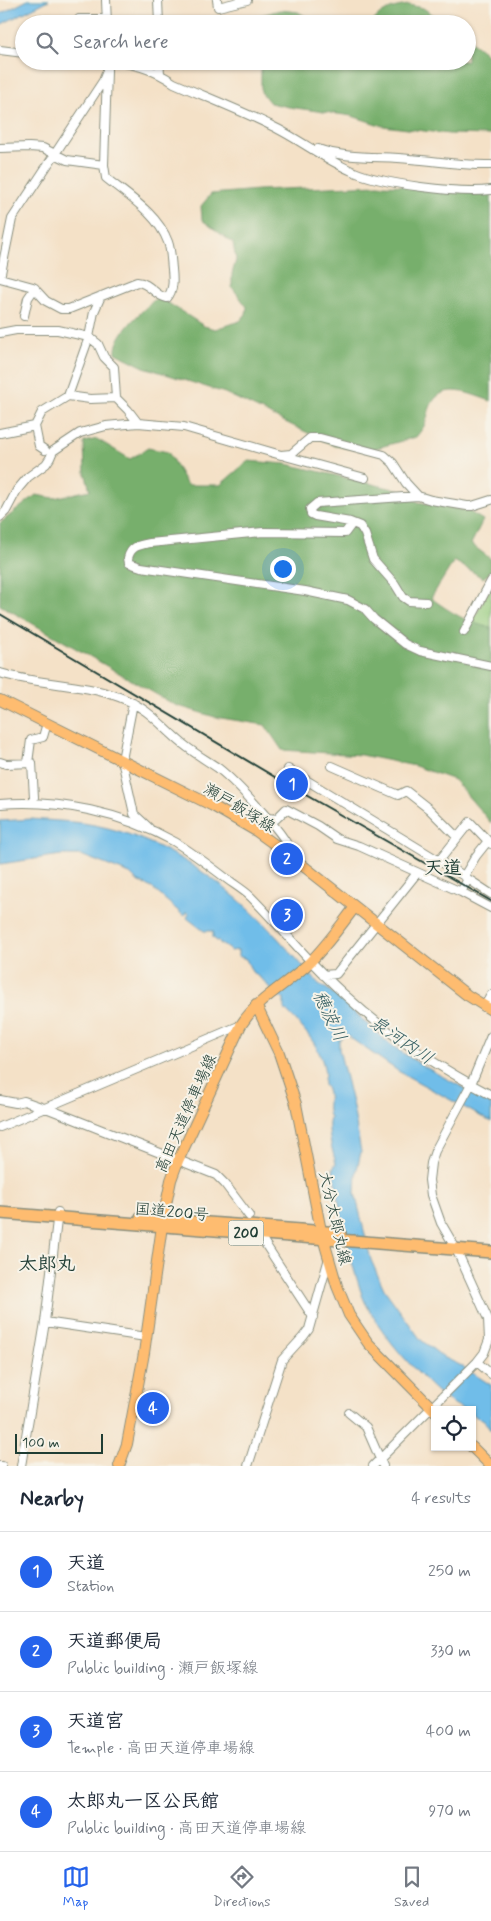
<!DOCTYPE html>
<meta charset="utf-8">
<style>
body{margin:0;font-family:Mynerve,"Klee One",sans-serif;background:#f6f6f7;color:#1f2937}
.controls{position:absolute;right:15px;bottom:15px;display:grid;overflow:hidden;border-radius:0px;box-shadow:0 1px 4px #0004}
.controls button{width:45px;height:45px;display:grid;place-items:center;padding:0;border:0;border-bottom:1px solid #e0e1e3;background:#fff;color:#1f2937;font:25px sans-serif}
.scale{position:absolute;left:15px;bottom:12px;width:88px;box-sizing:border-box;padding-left:5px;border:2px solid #1f3d34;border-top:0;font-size:14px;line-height:18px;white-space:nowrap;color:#1f3d34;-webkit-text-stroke:4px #f7f3e8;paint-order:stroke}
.you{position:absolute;left:282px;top:568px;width:18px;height:18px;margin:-12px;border:4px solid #fff;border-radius:50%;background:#1a73e8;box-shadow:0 0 0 8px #1a73e833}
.badge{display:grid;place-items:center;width:32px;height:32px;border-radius:50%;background:#2563eb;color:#fff;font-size:16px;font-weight:700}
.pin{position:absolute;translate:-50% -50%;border:2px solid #fff;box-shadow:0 1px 5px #0006}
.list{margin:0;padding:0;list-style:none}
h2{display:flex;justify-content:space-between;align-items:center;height:65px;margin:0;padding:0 20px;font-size:21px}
h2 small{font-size:16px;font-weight:400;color:#747a83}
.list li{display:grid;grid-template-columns:32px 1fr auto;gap:15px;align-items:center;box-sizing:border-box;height:80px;padding:0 20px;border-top:1px solid #e0e1e3}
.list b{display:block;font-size:19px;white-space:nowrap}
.list p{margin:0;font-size:16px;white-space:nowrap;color:#747a83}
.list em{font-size:16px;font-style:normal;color:#747a83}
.icon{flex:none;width:28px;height:28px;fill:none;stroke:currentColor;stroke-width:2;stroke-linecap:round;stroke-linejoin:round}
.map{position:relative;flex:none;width:491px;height:1466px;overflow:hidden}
.search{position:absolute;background:#fff;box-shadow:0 1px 4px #0004;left:15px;right:15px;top:15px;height:55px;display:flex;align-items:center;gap:12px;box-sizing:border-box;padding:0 18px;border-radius:28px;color:#747a83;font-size:19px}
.sheet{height:385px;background:#fff}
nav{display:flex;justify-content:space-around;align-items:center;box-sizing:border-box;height:70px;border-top:1px solid #e0e1e3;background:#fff;font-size:14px;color:#747a83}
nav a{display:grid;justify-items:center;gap:2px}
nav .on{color:#2563eb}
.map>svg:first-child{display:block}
.green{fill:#94cb7d;stroke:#5a8458}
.forest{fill:#77af6c;stroke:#4b7650}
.water{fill:#6fbde9;stroke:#477d8e}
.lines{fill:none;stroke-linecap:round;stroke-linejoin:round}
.minor-casing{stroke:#8a8f7e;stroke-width:10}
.major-casing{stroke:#8a8f7e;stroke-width:12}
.highway-casing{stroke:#8a8f7e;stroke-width:14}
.minor{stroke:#fff;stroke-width:8}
.major{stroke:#febc70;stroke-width:10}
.highway{stroke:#febc70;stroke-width:11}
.rail{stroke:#1f3d34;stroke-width:2}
.labels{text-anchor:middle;stroke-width:4;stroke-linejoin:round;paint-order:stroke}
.shield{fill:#f7f3e8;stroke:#60746a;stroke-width:1}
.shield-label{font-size:15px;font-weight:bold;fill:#1f3d34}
.street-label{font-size:16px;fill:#1f3d34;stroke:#f7f3e8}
.water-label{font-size:18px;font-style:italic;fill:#335d61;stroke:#f7f3e8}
.quarter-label{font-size:19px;font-weight:bold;fill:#1f3d34;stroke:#f7f3e8}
</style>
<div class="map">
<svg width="491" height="1466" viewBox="0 0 491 1466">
<rect width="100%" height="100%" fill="#f7f3e8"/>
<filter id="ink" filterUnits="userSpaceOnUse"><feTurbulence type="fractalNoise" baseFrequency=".02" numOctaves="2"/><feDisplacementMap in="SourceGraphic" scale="10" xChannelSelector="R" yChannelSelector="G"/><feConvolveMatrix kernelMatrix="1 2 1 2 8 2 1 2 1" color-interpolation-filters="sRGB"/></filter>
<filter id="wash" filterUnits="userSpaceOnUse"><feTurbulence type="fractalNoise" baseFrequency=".0096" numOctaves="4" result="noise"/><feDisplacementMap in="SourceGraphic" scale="20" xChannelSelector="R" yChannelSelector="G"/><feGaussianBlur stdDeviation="1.12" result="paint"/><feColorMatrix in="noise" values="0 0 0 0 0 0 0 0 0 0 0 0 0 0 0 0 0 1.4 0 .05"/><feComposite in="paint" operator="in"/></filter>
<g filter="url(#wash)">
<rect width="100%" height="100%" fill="#f4e1c7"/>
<path class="green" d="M491,586V661L467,632Z"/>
<path class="forest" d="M409,5L423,8L447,24H371C381,10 393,7 409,5Z
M280,10L298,12L320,24H245L250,18Z
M467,38L485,52L491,59V135L449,134L383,126L352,116L289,107L270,103L261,92V64L259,61H467Z
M378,185L491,187V401C472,395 443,380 431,405C428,411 428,418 425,424C423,429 419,433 416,437L366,451L335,446L225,393L144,367L116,353C114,334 143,311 155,299H162L204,326L215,329L240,321L246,314L247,307L232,287V274L236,260L233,243L202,220L201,206L211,194L258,190Z
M97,439L130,459L148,448L168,452L187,485H220L248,461L287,464L402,491L418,502L468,511L483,520L471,544L491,559V572L483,578L454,561L431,598C450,612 468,623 491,628V823L454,780L415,766L361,755L282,750L265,725L215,717L175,705L0,605V523L36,495L54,498L90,490L85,472L84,442Z"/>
<path class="water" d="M28,0H49L0,25V14Z
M31,819C53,821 77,821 99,826C143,835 193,862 228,891C262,918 290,952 319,984C346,999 365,1025 390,1044C421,1067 457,1084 491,1102V1122L398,1071L346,1035L339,1040V1049L353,1107L361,1152L356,1174L355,1193L371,1260L384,1289L421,1340L443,1357L460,1365L491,1385V1431L484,1421L472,1414V1410C457,1410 435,1391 425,1380C402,1357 380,1331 365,1302C361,1294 359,1284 356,1276C345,1241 339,1204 333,1168L336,1163C333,1153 326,1129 330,1118C324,1107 333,1095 324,1085C323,1080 325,1077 325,1073C321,1045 303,1028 284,1009V999L276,996L264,981L252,972L246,959L238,956V950L231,951L213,938V931H204L187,918L189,914L186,912L184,916L152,888L137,881L130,874L81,855H61L0,864V821Z"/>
</g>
<g filter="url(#ink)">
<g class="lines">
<defs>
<path id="minor" d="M106,0L107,24
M158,0L159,24
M217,0L218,7L247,0
M79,19H107
M107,23L141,22
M0,50L24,53
M115,61C139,66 154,69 174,83C206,97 240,110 272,126C299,139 324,159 352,171C381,184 459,194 491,190
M159,61L160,73
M0,148L29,147L43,148L67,160L104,165
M318,149C345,159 382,156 410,159C438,161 463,166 491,165
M0,278L33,287L46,301L61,309H69L137,282C151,283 154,296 167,298C174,290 173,279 172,269C171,260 171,250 168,242C158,214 128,196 106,178L104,165L107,71
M0,278L12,219L103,81L107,71V61
M24,316L28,298L35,288
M0,333L16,330H58L89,337L98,344L104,357L114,367L116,398L128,410L138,423
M68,396L90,399L116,398
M35,426L39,446L45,450
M0,433L35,426L42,412L68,396L89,337L94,312L101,296
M285,456L365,478
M491,500L472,506H467L431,500L418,496L317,503L310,509L311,514L315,516L350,522L351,525L345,533L263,532L150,543C139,545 131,546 128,558L129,563L141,567L305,591L348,600L365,609L374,619L405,644L420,651L491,666
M0,517L6,511L17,490L28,477L46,464L50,458L53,451L80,433L106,426L138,423L184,427L281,455L291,454L310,438H320L384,455L393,463L406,483L418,496
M350,522L360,526L365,534L373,559L395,584L403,597L409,601L426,602
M464,632L491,581
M0,673C39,685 81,683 119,697C149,708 160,725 183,744C194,753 206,760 218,768C232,779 294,841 292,857
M133,703L122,760L134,814L149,828
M0,762L6,764L32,763L34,797
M28,763L31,740L43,737L47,723
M332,766L398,795L406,791L429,809L457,837
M288,769L464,876
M0,804C59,799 123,813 175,842C193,853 210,866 227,879C235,885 244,890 251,897C283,929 311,965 345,995C389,1036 438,1067 491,1095
M268,818L276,819L286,809L318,826L337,839L359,846L461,892L491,908
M439,861L470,822L488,841
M468,879L491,894
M461,892L468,879L464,876L476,856L488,841L491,844
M323,975L336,974L417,873
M484,1007L491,995
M0,1100L16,1103L24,1101L44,1108
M46,1108L216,1175L225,1184L249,1216
M0,1127L241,1025
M262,1239L313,1317
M45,1322L146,1337
M477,1362L491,1374
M349,1413L366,1427L383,1466
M0,1466H2
M21,1466L45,1322L58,1212
M248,1466L282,1360L303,1337L309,1329L329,1258
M373,1466L477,1362L484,1353L489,1340L488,1319L456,1249L441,1223L431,1195L429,1180L431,1163L435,1151L471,1084L491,1036"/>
<path id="major" d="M0,700L213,806L256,831L292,857L467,995L491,1010
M256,1005L279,1053L296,1104L321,1231L337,1286L349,1315L368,1343L435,1411
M472,1447L491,1466
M119,1466L127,1444L144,1353L163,1219L171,1180L178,1161L241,1025C259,997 288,984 310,962C327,945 341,925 355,907"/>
<path id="highway" d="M0,1213L491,1252
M141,1218L340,1233"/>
</defs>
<use href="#minor" class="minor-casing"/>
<use href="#major" class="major-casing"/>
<use href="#highway" class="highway-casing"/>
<use href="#minor" class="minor"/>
<use href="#major" class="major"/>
<use href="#highway" class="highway"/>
<path class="rail" d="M0,614L290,786L491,901"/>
</g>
</g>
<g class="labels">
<rect class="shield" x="228.5" y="1220.5" width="35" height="25" rx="4"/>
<g class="shield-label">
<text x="246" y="1238">200</text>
</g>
<g class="street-label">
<text transform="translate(240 807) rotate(31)" y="6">瀬戸飯塚線</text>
<text transform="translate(185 1113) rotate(-66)" y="6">高田天道停車場線</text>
<text transform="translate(172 1211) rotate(5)" y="6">国道200号</text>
<text transform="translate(336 1218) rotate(77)" y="6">大分太郎丸線</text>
</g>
<g class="water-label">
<text transform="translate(330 1016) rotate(64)" y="6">穂波川</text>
<text transform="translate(402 1040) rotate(34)" y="6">泉河内川</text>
</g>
<g class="quarter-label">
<text x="443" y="874">天道</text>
<text x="47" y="1270">太郎丸</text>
</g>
</g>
</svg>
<div class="controls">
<button><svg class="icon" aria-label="locate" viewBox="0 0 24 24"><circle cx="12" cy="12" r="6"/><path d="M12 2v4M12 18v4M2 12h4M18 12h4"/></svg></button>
</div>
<div class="scale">100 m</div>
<div class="you"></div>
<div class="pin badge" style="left:292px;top:784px">1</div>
<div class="pin badge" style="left:287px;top:859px">2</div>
<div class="pin badge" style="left:287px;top:915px">3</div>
<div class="pin badge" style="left:153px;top:1408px">4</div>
<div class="search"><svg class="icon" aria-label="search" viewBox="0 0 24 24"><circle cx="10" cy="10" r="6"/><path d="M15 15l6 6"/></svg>Search here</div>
</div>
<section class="sheet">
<h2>Nearby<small>4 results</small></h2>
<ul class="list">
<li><span class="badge">1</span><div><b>天道</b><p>Station</p></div><em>250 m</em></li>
<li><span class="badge">2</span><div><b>天道郵便局</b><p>Public building · 瀬戸飯塚線</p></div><em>330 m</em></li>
<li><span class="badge">3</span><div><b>天道宮</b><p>Temple · 高田天道停車場線</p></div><em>400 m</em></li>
<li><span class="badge">4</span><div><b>太郎丸一区公民館</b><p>Public building · 高田天道停車場線</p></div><em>970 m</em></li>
</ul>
</section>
<nav>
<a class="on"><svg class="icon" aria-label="map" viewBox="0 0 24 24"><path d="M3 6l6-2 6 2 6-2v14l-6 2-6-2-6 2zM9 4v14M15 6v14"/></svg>Map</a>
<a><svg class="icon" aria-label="directions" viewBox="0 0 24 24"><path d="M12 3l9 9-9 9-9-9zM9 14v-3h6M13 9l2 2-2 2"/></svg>Directions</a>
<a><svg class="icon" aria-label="saved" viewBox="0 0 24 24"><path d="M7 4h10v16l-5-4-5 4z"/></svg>Saved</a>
</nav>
